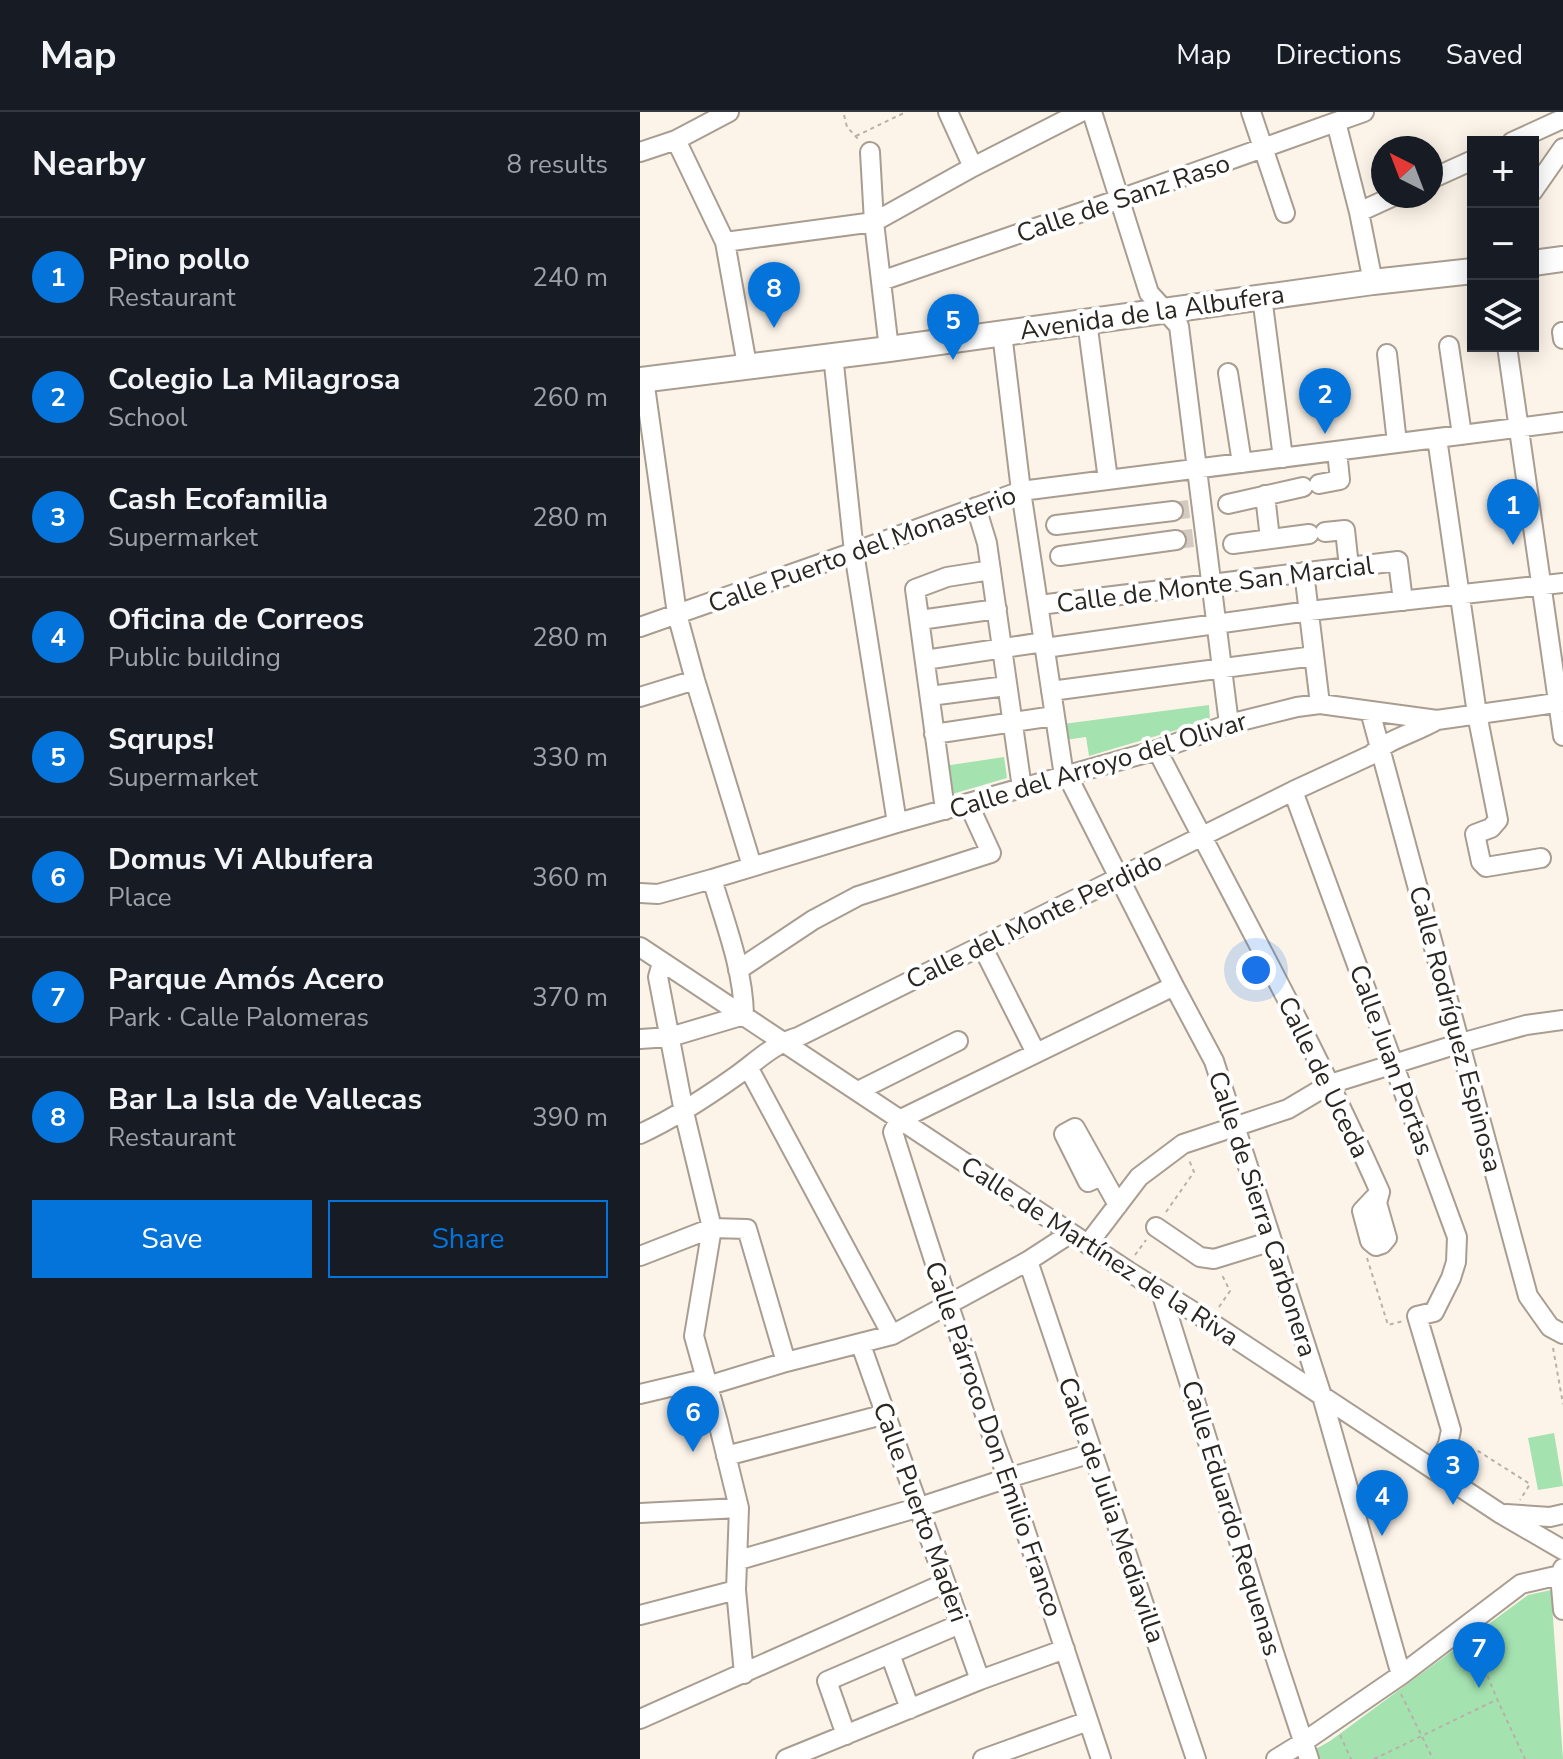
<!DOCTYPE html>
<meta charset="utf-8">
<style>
body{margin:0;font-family:"Nunito Sans",sans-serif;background:#20242c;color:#f1f3f6}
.controls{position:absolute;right:24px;top:24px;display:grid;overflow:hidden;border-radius:0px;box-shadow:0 4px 20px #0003}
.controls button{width:72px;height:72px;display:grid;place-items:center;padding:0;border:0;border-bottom:2px solid #363941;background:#171b24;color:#f1f3f6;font:40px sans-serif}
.compass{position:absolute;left:731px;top:24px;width:72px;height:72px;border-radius:50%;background:#171b24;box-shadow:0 4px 20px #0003;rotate:318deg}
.you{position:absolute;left:616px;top:858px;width:28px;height:28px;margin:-20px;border:6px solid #fff;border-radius:50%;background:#1a73e8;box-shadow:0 0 0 12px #1a73e833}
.badge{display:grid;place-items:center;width:52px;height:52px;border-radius:50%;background:#0474db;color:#fff;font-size:26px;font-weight:700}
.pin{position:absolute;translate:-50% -66px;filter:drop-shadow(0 2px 4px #0008)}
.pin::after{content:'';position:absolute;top:42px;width:28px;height:24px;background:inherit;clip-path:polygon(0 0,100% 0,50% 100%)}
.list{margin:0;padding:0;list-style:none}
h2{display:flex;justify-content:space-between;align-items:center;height:104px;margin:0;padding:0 32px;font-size:34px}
h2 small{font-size:26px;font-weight:400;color:#9ea1a6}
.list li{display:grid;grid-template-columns:52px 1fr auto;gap:24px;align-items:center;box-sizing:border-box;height:120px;padding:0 32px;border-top:2px solid #363941}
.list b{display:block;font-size:30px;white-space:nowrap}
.list p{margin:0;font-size:26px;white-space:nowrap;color:#9ea1a6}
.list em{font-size:26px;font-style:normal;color:#9ea1a6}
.actions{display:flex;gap:16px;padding:24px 32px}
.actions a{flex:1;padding:18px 0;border:2px solid #0474db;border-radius:0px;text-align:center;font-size:28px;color:#0474db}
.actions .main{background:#0474db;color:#fff}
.icon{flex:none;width:44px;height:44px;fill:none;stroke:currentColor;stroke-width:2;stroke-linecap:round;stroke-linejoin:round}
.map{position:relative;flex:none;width:923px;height:1647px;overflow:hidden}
header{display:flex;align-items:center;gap:48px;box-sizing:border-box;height:112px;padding:0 40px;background:#171b24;border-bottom:2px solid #363941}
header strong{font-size:38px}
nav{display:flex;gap:44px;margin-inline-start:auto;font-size:28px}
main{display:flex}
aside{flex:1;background:#171b24}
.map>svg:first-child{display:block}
.green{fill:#a4e2b0}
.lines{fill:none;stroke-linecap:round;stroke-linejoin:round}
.minor-tunnel{stroke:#d3cbc1;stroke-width:18;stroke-dasharray:18 9;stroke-linecap:butt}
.minor-casing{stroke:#a89d90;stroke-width:22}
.major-casing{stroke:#a89d90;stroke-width:28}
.path{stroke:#b8b1a8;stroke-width:2;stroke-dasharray:4 4;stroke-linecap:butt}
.minor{stroke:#fff;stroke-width:18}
.major{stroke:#fff;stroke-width:24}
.labels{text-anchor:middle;stroke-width:8;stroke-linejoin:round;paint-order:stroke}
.street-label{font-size:26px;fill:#2a2621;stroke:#fff}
</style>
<header>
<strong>Map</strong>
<nav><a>Map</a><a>Directions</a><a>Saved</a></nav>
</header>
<main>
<aside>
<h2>Nearby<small>8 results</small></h2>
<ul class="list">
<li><span class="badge">1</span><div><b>Pino pollo</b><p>Restaurant</p></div><em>240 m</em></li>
<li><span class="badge">2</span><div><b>Colegio La Milagrosa</b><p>School</p></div><em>260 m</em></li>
<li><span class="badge">3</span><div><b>Cash Ecofamilia</b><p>Supermarket</p></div><em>280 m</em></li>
<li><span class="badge">4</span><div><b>Oficina de Correos</b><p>Public building</p></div><em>280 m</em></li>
<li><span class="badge">5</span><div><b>Sqrups!</b><p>Supermarket</p></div><em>330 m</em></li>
<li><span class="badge">6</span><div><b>Domus Vi Albufera</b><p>Place</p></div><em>360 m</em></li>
<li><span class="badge">7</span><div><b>Parque Amós Acero</b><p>Park · Calle Palomeras</p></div><em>370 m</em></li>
<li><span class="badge">8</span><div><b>Bar La Isla de Vallecas</b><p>Restaurant</p></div><em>390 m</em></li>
</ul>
<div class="actions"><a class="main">Save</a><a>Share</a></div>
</aside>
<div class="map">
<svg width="923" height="1647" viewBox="0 0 923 1647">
<rect width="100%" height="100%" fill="#fdf4e9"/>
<path class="green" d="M569,593L570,608L449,644L446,625L425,628L423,612Z
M364,645L367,666L309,683L304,654Z
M914,1321L923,1374L898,1378L888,1326Z
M911,1478L923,1647H658L690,1629L888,1483Z"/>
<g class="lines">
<path class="minor-tunnel" d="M533,399L549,397
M536,428L553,426"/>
<defs>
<path id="minor" d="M308,0L333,55
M452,0L509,181L539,214L589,612
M611,0L645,101
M696,10L719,100L733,170
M36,28L85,130L107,253
M872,30L920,8H923
M0,40L36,28L89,0
M791,67L833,48
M893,79L923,36
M719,100L754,84
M85,130L234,110L230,40
M241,169L480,87L724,0
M622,185L643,346
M447,209L468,368
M922,220L923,227
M362,221L381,379L424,664
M809,234L822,323
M867,234L923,624
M249,237L234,110L333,55L441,0
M747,242L757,331
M193,243L214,440L257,711
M588,261L602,351
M4,267L37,502L55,568L112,754
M797,326L837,602L858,708L851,716L835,722L841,750L846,755L901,746
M679,372L700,368L697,339
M625,383L630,427
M588,392L663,375
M336,395L347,431L382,676
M416,413L533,399
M685,420L705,418L709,455
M593,432L669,422
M420,444L536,428
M664,460L680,592
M399,493L758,449L763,489
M280,508L357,497
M0,515L214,440L381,379L923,310
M405,536L669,499L923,471
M285,548L404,530
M411,579L674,544
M290,584L366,574
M0,585L55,568
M730,599L888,1184L910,1215L923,1222
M294,622L414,604
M517,638C592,784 673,929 740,1080L722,1099L730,1129L736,1134L742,1132L747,1126L737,1091L740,1080
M427,663L534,874L574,949L682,1284L761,1563
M653,679L817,1125L816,1150L811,1166L794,1200L777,1204L811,1318L808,1332L796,1359
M305,698L275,477L307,465L351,458
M72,767C85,811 103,856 104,903
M0,781L18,782L72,767L257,711L517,638L589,612L657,595L680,592L797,608L923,590
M342,834L396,941
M0,835L488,1159L570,1210L861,1402L923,1438
M22,851L18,865L44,1000L72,1116L54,1224L78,1310L99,1396L96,1478L104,1562
M98,858L173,808L218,784L351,741L328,691
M0,927L30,925L104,903
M108,955L252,1223
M218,979L318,929
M259,1008L253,1020C275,1089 296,1157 320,1226C336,1273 349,1320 368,1366L461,1647
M259,1008L534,874
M0,1022C35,1006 65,986 96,964C117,949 133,932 158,925L653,679L731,643C748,627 775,621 797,608
M461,1064L448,1070L424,1022L435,1016L478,1093
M516,1115L560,1145L574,1147L632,1129
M448,1132L499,1065L543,1032L648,997L690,972L821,931L886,913L923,908
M0,1144L72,1116L107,1117L146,1250
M388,1149L556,1647
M521,1180L634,1541L669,1647
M221,1233L340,1568
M67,1274L146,1250L252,1223L388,1149L431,1121
M0,1282L55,1269L67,1274
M86,1344L246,1302
M0,1401L99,1396
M866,1402L910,1405L923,1402
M99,1448L280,1395L368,1366L452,1341
M923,1456L920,1463L923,1498
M0,1503L96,1478
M250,1542L270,1597
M0,1607L305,1471
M206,1623L187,1569L320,1512
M146,1647L340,1568L425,1537
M343,1647L448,1609
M636,1647L662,1631L761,1563L881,1472L920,1463"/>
<path id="major" d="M893,151L923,147
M0,268L249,237L733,170L833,159"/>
</defs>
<use href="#minor" class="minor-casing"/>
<use href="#major" class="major-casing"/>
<path class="path" d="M204,3L207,15L220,29
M216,24L266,0
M526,1100L554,1060L549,1048
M495,1143L506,1128
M727,1146L748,1213L763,1209
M579,1195L590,1179L582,1163
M913,1236L923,1292
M822,1335L838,1339L890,1372L880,1388
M832,1527L857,1587L885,1647
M761,1582L793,1647
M700,1623L711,1647
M734,1647L856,1588"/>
<use href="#minor" class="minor"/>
<use href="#major" class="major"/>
</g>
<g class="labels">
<g class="street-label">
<text transform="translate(483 86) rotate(-19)" y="9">Calle de Sanz Raso</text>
<text transform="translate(512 200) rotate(-8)" y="9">Avenida de la Albufera</text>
<text transform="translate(222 437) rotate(-20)" y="9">Calle Puerto del Monasterio</text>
<text transform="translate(575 472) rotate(-7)" y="9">Calle de Monte San Marcial</text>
<text transform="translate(458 653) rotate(-17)" y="9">Calle del Arroyo del Olivar</text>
<text transform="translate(394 808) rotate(-26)" y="9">Calle del Monte Perdido</text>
<text transform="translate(816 917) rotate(75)" y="9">Calle Rodríguez Espinosa</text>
<text transform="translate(752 948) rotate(70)" y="9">Calle Juan Portas</text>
<text transform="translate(684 965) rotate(64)" y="9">Calle de Uceda</text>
<text transform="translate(623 1102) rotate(72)" y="9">Calle de Sierra Carbonera</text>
<text transform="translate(460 1139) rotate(33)" y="9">Calle de Martínez de la Riva</text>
<text transform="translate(354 1327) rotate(71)" y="9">Calle Párroco Don Emilio Franco</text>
<text transform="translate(472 1398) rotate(71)" y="9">Calle de Julia Mediavilla</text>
<text transform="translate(281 1400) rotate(70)" y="9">Calle Puerto Maderi</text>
<text transform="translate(592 1406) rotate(73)" y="9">Calle Eduardo Requenas</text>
</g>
</g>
</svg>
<div class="controls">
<button>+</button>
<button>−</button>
<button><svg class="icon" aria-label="layers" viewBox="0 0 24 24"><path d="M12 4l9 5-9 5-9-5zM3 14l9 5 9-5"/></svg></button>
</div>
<svg class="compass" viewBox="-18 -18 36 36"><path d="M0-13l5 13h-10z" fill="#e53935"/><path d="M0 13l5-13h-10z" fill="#9ea1a6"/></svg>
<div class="you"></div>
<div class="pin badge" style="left:873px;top:433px">1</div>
<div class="pin badge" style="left:685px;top:322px">2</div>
<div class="pin badge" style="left:813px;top:1393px">3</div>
<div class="pin badge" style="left:742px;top:1424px">4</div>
<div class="pin badge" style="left:313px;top:248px">5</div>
<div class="pin badge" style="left:53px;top:1340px">6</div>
<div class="pin badge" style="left:839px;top:1576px">7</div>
<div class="pin badge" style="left:134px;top:216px">8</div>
</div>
</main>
